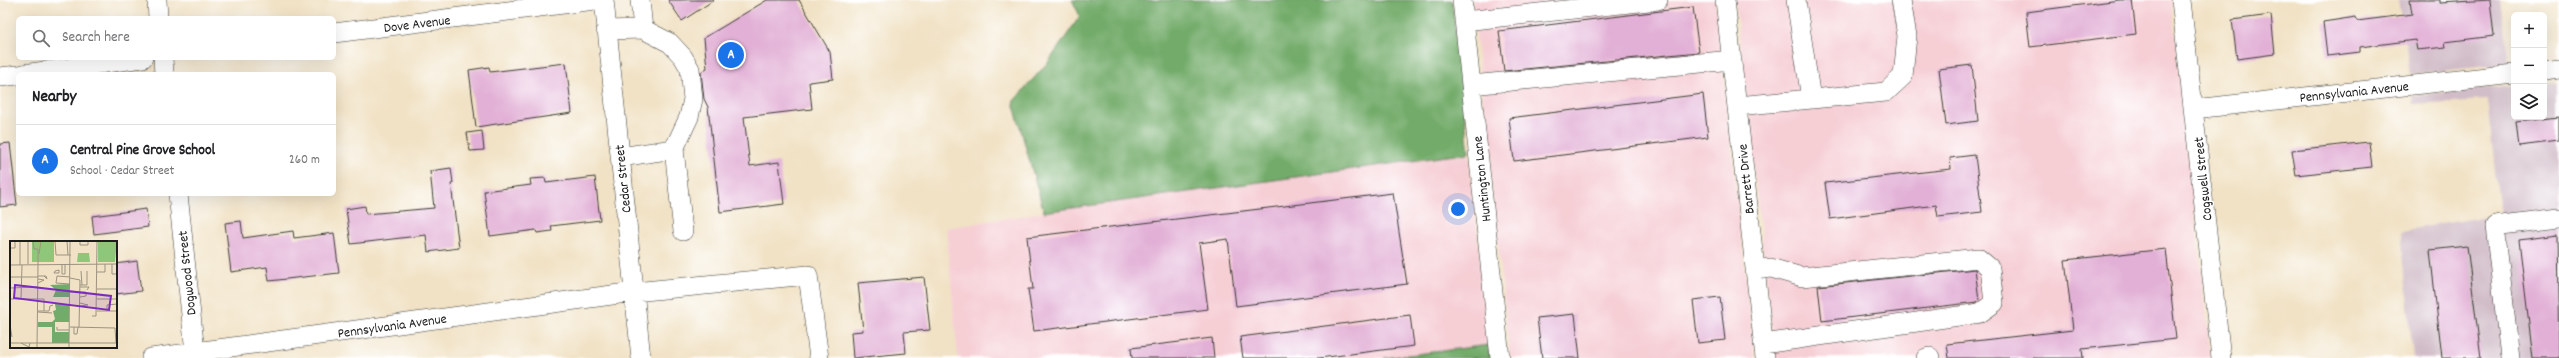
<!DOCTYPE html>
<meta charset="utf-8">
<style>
body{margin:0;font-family:Dekko,sans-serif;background:#f6f6f6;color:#202124}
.controls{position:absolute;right:12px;top:12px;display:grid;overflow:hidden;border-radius:6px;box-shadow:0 4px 16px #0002}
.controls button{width:36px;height:36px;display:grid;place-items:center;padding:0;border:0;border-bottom:1px solid #e0e0e0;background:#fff;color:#202124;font:20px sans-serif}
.you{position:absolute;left:1458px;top:209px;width:14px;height:14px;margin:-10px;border:3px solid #fff;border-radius:50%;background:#1a73e8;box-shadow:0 0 0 6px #1a73e833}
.badge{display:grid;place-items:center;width:26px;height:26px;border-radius:50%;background:#1a73e8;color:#fff;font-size:13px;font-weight:700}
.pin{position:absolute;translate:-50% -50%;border:2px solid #fff;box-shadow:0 1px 4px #0006}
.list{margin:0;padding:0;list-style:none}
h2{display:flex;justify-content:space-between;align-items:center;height:52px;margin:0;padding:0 16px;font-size:17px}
h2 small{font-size:13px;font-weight:400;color:#757577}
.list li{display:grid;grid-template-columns:26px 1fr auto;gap:12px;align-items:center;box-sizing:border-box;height:72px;padding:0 16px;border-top:1px solid #e0e0e0}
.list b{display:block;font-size:15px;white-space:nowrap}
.list p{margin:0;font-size:13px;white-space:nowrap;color:#757577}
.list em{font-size:13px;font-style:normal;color:#757577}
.icon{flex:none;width:22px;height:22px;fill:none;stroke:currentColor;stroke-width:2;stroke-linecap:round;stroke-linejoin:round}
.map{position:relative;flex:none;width:2559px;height:358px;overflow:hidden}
.search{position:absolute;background:#fff;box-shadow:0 4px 16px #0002;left:16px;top:16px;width:320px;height:44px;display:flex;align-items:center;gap:10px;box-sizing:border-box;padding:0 14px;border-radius:6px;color:#757577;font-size:15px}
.panel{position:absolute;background:#fff;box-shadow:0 4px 16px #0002;left:16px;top:72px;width:320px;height:124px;border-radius:6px}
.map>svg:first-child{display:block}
.built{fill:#f6cfd5}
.industrial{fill:#d1bdc8}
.forest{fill:#73ac6a;stroke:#486443}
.building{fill:#e2b0d6}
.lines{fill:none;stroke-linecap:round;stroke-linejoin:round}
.minor-casing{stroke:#3c3a35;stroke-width:20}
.minor{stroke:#fff;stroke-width:19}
.labels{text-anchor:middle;stroke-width:3;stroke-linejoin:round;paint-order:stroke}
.street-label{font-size:14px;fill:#1c1c1c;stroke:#fff}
.inset-road{fill:none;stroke:#9c9381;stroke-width:1}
.view{fill:#7b2cbf;fill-opacity:0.15;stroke:#7b2cbf;stroke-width:2}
.inset-edge{fill:none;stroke:#1c1c1c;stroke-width:2}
</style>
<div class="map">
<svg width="2559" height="358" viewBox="0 0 2559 358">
<rect width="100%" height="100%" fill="#fff"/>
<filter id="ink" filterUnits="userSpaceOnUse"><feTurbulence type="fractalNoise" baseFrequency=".025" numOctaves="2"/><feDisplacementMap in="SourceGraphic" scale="8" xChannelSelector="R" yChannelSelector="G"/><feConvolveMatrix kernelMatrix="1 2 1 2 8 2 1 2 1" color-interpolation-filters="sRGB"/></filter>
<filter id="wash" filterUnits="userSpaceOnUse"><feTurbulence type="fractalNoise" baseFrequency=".012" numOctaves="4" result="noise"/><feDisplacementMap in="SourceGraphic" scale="16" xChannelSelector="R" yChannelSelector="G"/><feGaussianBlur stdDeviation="0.9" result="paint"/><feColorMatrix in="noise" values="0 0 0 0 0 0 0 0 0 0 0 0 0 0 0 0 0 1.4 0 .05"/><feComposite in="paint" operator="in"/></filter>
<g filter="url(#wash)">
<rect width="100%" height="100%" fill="#f1e2c5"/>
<path class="built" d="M1472,0H1715L1755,358H1510Z
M1735,0H2171L2211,358H1775Z
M1469,153L1489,345L1384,358H958L946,228L1044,212Z"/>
<path class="industrial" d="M2399,0H2500L2509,64L2410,74Z
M2559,81V358H2413L2401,231L2500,214L2487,100L2413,104L2412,96L2514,85V117H2544V82Z"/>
<path class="forest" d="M1072,0H1452L1469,153L1044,212L1013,102L1049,61L1080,16Z
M1489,345L1491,358H1384Z"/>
<g id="blocks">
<path class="building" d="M668,0H714L682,21Z
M767,0H799L830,52L833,79L809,82L812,109L744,117L750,166L779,162L784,204L720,212L708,107L704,99L701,72L707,68L704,38Z
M2120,0H2132L2136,34L2030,47L2026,12Z
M2410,0H2440V3L2490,0L2494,36L2445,42L2446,47L2417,50L2415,40L2360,47V52L2327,56L2323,22L2356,17L2357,21L2412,14Z
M1693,7L1699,52L1504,71L1499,31Z
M2271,15L2275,54L2237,59L2232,20Z
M566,63L572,113L476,127L469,70L489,67L490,72Z
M1972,65L1978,121L1946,125L1939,69Z
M1703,94L1708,137L1514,161L1509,118Z
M2559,117V141L2519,146L2516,122Z
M482,131L484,150L470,151L467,133Z
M2369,142L2372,167L2296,175L2292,150Z
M10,143L17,205L0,207V144Z
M1975,155L1982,212L1938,217L1936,205L1830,219L1825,183L1951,169L1950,158Z
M451,168L453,183L451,184L459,248L428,252L426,235L351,244L346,209L365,206L366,214L434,208L430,171Z
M595,177L600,220L551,226L552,231L537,233L536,230L490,236L484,191L531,185L530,179L545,178L546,183Z
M1393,193L1407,284L1236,306L1228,239L1199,243L1208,309L1034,331L1028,289H1033L1027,237Z
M146,209L148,227L94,234L92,216Z
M241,221L243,238L293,231L294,238L334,233L339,273L269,281L267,267L231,272L225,223Z
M2557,235L2559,358H2533L2519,240Z
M2467,246L2481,358H2442L2430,250Z
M2166,249L2176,339L2082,349L2083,358H1949L1947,344L2073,330L2065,260Z
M137,261L141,291L116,294V264Z
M1975,269L1979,300L1977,302L1822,321L1818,286Z
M924,277L930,330L904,332L906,353L853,358L851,332L863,331L858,283Z
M1720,297L1725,340L1698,343L1693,300Z
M1575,314L1580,358H1542L1537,318Z
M1410,315L1414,346L1319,358H1243L1240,337Z
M1212,338L1214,358H1132L1131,348Z"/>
</g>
</g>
<g filter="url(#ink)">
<use href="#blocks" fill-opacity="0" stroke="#3c3a35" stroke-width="1"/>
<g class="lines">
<defs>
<path id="minor" d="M157,0L158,18
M604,0L641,358
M640,0L643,29
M1462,0L1500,358
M1725,0L1765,358
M1796,0L1811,99
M2181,0L2221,358
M1464,21L1658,0
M606,30L643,29L670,43L683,57L690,69L693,99L689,117L674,149L683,231
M334,33L595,0
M163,58L164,74
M2544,71L2559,69
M23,74L143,58
M0,77L18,75
M1471,85L1732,60
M1737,106L1886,92L1903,76L1907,36L1901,0
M2194,109L2514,74
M620,157L674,149
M178,194L195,352
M1755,270L1771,268L1802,277L1978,258L1990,268L1994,303L1980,313L1763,344
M151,358L634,292L808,275L819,358
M1926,358L1930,357
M2510,358L2495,226L2559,218"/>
</defs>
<use href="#minor" class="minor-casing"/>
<use href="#minor" class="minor"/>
</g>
</g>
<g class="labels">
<g class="street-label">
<text transform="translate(417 23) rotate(-7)" y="5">Dove Avenue</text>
<text transform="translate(2354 91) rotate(-6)" y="5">Pennsylvania Avenue</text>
<text transform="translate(622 179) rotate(-96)" y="5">Cedar Street</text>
<text transform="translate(1481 179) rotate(-96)" y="5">Huntington Lane</text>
<text transform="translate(1745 179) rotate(-96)" y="5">Barrett Drive</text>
<text transform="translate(2202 179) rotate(-96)" y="5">Cogswell Street</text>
<text transform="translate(186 273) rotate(-96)" y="5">Dogwood Street</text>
<text transform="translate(392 325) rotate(-8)" y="5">Pennsylvania Avenue</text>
</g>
</g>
<g transform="translate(10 241)">
<rect width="107" height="107" fill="#f1e2c5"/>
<path d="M22,0H44V21H22ZM88,0H107L105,21H88ZM68,12H79L80,21H67Z" fill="#8fc77a"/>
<path d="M60,43L59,56H43L46,49L40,44ZM45,63H59V81H45V91H59V102H42V86H28V81H42L45,78L43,70L46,69Z" fill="#73ac6a"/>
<path class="inset-road" d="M0,0H5V7H0M10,0V24M23,0L24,8H28V24L27,107M45,0L46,14H61M57,0L58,14M70,0V4H78V0M29,13L31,0M18,23V0M52,23V33H55V23M102,23V33H107M0,24L107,23M49,29V32H44L45,30ZM71,30L72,44M87,31H95V23M28,35H36L37,38L34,35M0,36H28M60,37L70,39L69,86M28,42L34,39L28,38M60,43L46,42L47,35L60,36M70,44H77V30M70,46H79L77,49M0,47L28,46M87,48H107M60,51H76V55L70,56M0,58H34V70H28M11,58L12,24M87,58H107M70,65L78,64L70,62M34,70H39L40,65L43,64M87,70H107M97,70V64L107,63M28,71L42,72M82,75H86L87,0M0,84L2,96M47,86V89H59M60,86L105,87L106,102M64,86V93H67L68,86M0,102H107M11,102L19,106L20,102M59,107L60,0"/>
<path class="view" d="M5,44L101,55L99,69L4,57Z"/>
<rect width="107" height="107" class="inset-edge"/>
</g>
</svg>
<div class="controls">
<button>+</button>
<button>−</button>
<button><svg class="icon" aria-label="layers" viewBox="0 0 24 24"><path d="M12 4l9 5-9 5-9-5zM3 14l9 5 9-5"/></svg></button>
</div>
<div class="you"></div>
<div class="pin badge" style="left:731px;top:55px">A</div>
<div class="search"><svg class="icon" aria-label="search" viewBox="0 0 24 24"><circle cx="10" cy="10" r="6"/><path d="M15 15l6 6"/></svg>Search here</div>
<section class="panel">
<h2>Nearby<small></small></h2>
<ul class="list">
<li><span class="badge">A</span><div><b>Central Pine Grove School</b><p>School · Cedar Street</p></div><em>260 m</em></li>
</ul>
</section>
</div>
